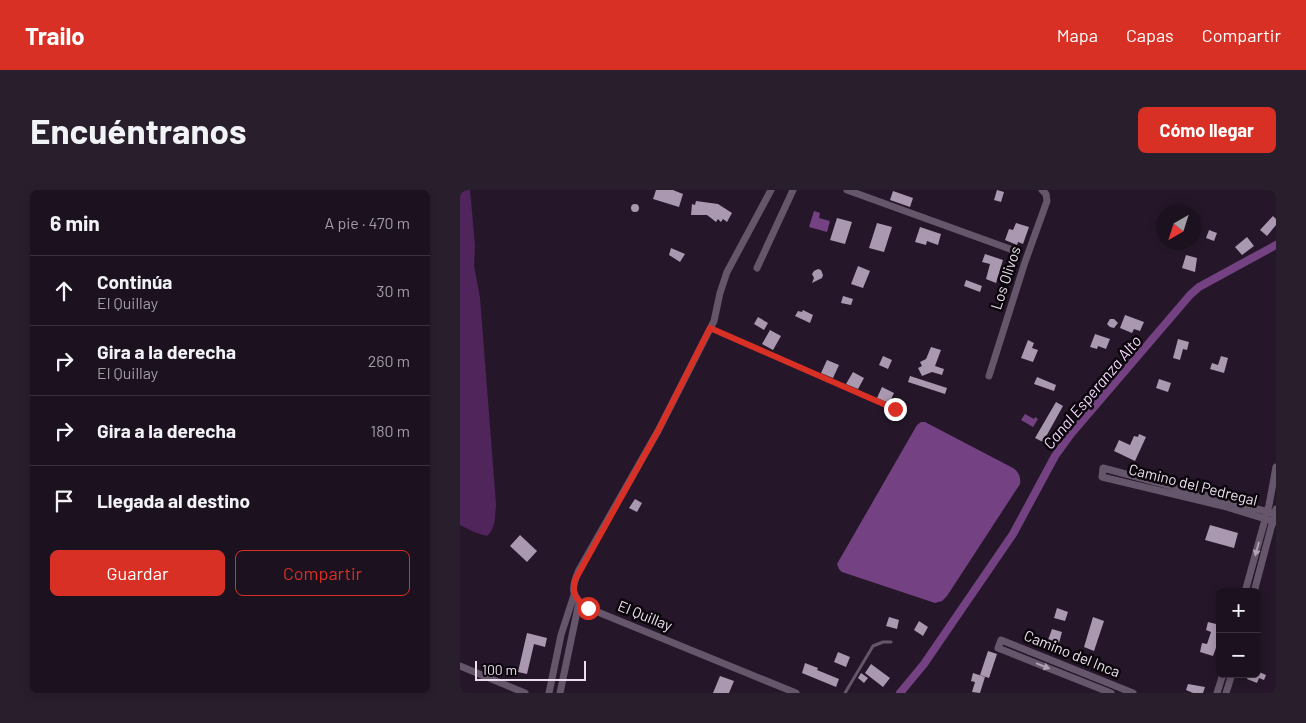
<!DOCTYPE html>
<html lang="es">
<meta charset="utf-8">
<style>
body{margin:0;font-family:Barlow,sans-serif;background:#291f2c;color:#f1f3f6}
.controls{position:absolute;right:15px;bottom:15px;display:grid;overflow:hidden;border-radius:8px;box-shadow:0 2px 8px #0003}
.controls button{width:45px;height:45px;display:grid;place-items:center;padding:0;border:0;border-bottom:1px solid #3a313d;background:#1c111f;color:#f1f3f6;font:25px sans-serif}
.compass{position:absolute;left:696px;top:15px;width:45px;height:45px;border-radius:50%;background:#1c111f;box-shadow:0 2px 8px #0003;rotate:219deg}
.scale{position:absolute;left:15px;bottom:12px;width:111px;box-sizing:border-box;padding-left:5px;border:2px solid #eae0ed;border-top:0;font-size:14px;line-height:18px;white-space:nowrap;color:#eae0ed;-webkit-text-stroke:4px #0b050c;paint-order:stroke}
.stop{position:absolute;width:15px;height:15px;margin:-11px;border:4px solid #d93025;border-radius:50%;background:#fff}
.stop.end{background:#d93025;border-color:#fff;box-shadow:0 1px 5px #0008}
.list{margin:0;padding:0;list-style:none}
h2{display:flex;justify-content:space-between;align-items:center;height:65px;margin:0;padding:0 20px;font-size:21px}
h2 small{font-size:16px;font-weight:400;color:#a09da4}
.list li{display:grid;grid-template-columns:32px 1fr auto;gap:15px;align-items:center;box-sizing:border-box;height:70px;padding:0 20px;border-top:1px solid #3a313d}
.list b{display:block;font-size:19px;white-space:nowrap}
.list p{margin:0;font-size:16px;white-space:nowrap;color:#a09da4}
.list em{font-size:16px;font-style:normal;color:#a09da4}
.actions{display:flex;gap:10px;padding:15px 20px}
.actions a{flex:1;padding:11px 0;border:1px solid #d93025;border-radius:8px;text-align:center;font-size:18px;color:#d93025}
.actions .main{background:#d93025;color:#fff}
.icon{flex:none;width:28px;height:28px;fill:none;stroke:currentColor;stroke-width:2;stroke-linecap:round;stroke-linejoin:round}
.map{position:relative;flex:none;width:816px;height:503px;overflow:hidden;border-radius:8px}
header{display:flex;align-items:center;gap:30px;box-sizing:border-box;height:70px;padding:0 25px;background:#d93025;color:#fff}
header strong{font-size:24px}
nav{display:flex;gap:28px;margin-inline-start:auto;font-size:18px}
.intro{display:flex;align-items:center;justify-content:space-between;box-sizing:border-box;height:120px;padding:0 30px}
h1{margin:0;font-size:35px}
.button{padding:12px 22px;border-radius:8px;background:#d93025;color:#fff;font-size:18px;font-weight:700}
main{display:flex;gap:30px;padding:0 30px}
aside{flex:1;background:#1c111f;border-radius:8px;box-shadow:0 2px 8px #0003}
.map>svg:first-child{display:block}
.green{fill:#50255c}
.water{fill:#744283}
.lines{fill:none;stroke-linecap:round;stroke-linejoin:round}
.canal{stroke:#744283;stroke-width:8}
.building{fill:#aa98b0}
.lane{stroke:#66566b;stroke-width:3}
.street{stroke:#66566b;stroke-width:7}
.oneway{fill:#afa2b2}
.route{stroke:#d93025;stroke-width:6}
.labels{text-anchor:middle;stroke-width:5;stroke-linejoin:round;paint-order:stroke}
.street-label{font-size:15px;fill:#eae0ed;stroke:#0b050c}
.water-label{font-size:16px;font-style:italic;fill:#f0d4f9;stroke:#0b050c}
</style>
<header>
<strong>Trailo</strong>
<nav><a>Mapa</a><a>Capas</a><a>Compartir</a></nav>
</header>
<div class="intro"><h1>Encuéntranos</h1><a class="button">Cómo llegar</a></div>
<main>
<aside>
<h2>6 min<small>A pie · 470 m</small></h2>
<ul class="list">
<li><svg class="icon" aria-label="ahead" viewBox="0 0 24 24"><path d="M12 20V5M6 11l6-6 6 6"/></svg><div><b>Continúa</b><p>El Quillay</p></div><em>30 m</em></li>
<li><svg class="icon" aria-label="right" viewBox="0 0 24 24"><path d="M7 20v-9h11M14 6l5 5-5 5"/></svg><div><b>Gira a la derecha</b><p>El Quillay</p></div><em>260 m</em></li>
<li><svg class="icon" aria-label="right" viewBox="0 0 24 24"><path d="M7 20v-9h11M14 6l5 5-5 5"/></svg><div><b>Gira a la derecha</b></div><em>180 m</em></li>
<li><svg class="icon" aria-label="arrive" viewBox="0 0 24 24"><path d="M6 21V4h12l-3 4 3 4H6"/></svg><div><b>Llegada al destino</b></div></li>
</ul>
<div class="actions"><a class="main">Guardar</a><a>Compartir</a></div>
</aside>
<div class="map">
<svg width="816" height="503" viewBox="0 0 816 503">
<rect width="100%" height="100%" fill="#251729"/>
<path class="green" d="M0,0H10L15,55L14,76L20,108L36,314C35,325 36,339 27,346L14,342L0,335Z"/>
<path class="water" d="M354,21L360,23L359,28L370,31L367,42L349,37Z
M565,224L574,229L575,227L578,229L573,237L561,230Z
M461,232H465L553,278C559,282 561,287 560,294L487,406L482,411L475,413L382,382L379,379L377,374L457,235Z"/>
<g class="lines">
<path class="canal" d="M440,503L464,474L553,344L595,266L611,244L730,105L739,97L816,55"/>
</g>
<path class="building" d="M196,0H213L223,4L219,17L193,9Z
M537,0L544,2L541,12L534,10Z
M433,1L453,8L450,17L430,10Z
M236,11L258,14L272,23L267,32L263,29L261,32L258,29L256,32L247,25H231L232,14L235,15Z
M171 18a4 4 0 1 1 8 0a4 4 0 1 1-8 0Z
M813,26L816,29V35L807,46L800,40Z
M377,28L392,32L385,54L370,50Z
M417,33L432,37L424,62L409,58Z
M556,33L569,37L563,54L558,52L557,55L545,50L549,39L553,40Z
M460,37L481,44L478,55L467,51L466,55L455,52Z
M749,40L757,43L754,51L746,48Z
M787,47L794,56L782,65L775,57Z
M211,58L225,64L220,72L209,65Z
M525,64L543,70L536,93L526,89L530,74L522,72Z
M726,65L737,68L735,82L722,78Z
M398,76L410,81L403,98L391,94Z
M358,79L361,80L363,85L362,88L352,93L354,88L352,84L354,81Z
M506,90L522,96L520,102L504,96Z
M383,106L393,109L391,115L381,113Z
M343,120L353,125L350,133L335,126L338,121L342,122Z
M665,125L684,132L680,141L674,139L672,143L660,138Z
M298,127L308,133L304,140L294,134Z
M650,129H654L658,133L654,138L650,137L647,134Z
M310,140L321,146L313,160L302,154Z
M635,144L650,149L646,159L638,156L637,159L630,157Z
M718,149L729,152L727,160L723,159L720,170L713,168Z
M568,150L574,153L572,158L578,160L573,172L561,168Z
M471,157L481,160L475,176L484,179L482,185L472,182L462,186L458,178L462,176L460,172L466,169Z
M423,166L432,170L428,179L419,175Z
M761,166L768,168L764,183L750,179L752,173L758,175Z
M367,170L379,175L373,188L361,183Z
M393,182L404,188L398,199L386,194Z
M450,186L487,198L485,204L448,192Z
M577,187L596,195L594,201L574,194Z
M699,189L711,193L708,202L696,198Z
M422,197L434,203L429,213L417,208Z
M596,212L603,216L583,252L575,248Z
M679,244L686,247L675,271L654,261L659,250L670,255L674,246L678,247Z
M175,309L182,313L177,322L169,318Z
M750,335L778,343L774,358L745,350Z
M60,345L77,361L67,372L50,356Z
M597,418L608,422L605,431L594,428Z
M429,427L439,430L437,439L426,436Z
M633,427L644,431L634,461L624,457Z
M459,431L468,437L463,446L454,440Z
M748,432L760,435L758,443L760,444V447L753,466L740,462L742,453L747,454L751,442L746,440Z
M592,439L602,442L599,453L588,450Z
M67,443L87,448L85,457L74,454L67,484L58,482Z
M528,461L537,464L529,488L520,485Z
M378,462L390,467L386,477L374,472Z
M345,473L358,478L357,480L379,489L376,497L342,483Z
M411,474L430,488L423,497L405,483Z
M797,481L806,485L804,490L799,488L797,493L787,489L789,484H797Z
M401,483L408,488L404,493L398,488Z
M513,483L525,487L520,503L512,502L515,492L511,491Z
M260,486L274,491L269,503H253Z
M728,494L745,497L743,503H733L726,500Z"/>
<g class="lines">
<path class="lane" d="M250,139L435,219
M385,503L413,456L423,452H431"/>
<path class="street" d="M311,0L267,82L260,103L254,131L198,241L119,380C111,398 110,407 128,418L336,503
M387,0L550,59
M297,78L333,0
M529,186L565,72L587,11L586,4L582,0
M816,324L643,278L642,287L763,316L816,332
M785,402L809,315L816,277
M794,402L816,319
M0,476L65,503
M89,503L101,445L114,405
M100,503L119,412
M651,503L538,458L541,450L673,503
M757,503L763,484
M766,503L772,484"/>
</g>
<defs><path id="oneway-solid" d="M-6-.8H1V-3.2L6.5 0L1 3.2V.8H-6Z" transform="scale(1.25)"/></defs>
<g class="oneway">
<use href="#oneway-solid" transform="translate(797 359) rotate(105)"/>
<use href="#oneway-solid" transform="translate(583 476) rotate(22)"/>
</g>
<g class="lines">
<path class="route" d="M128,418C117,411 111,404 115,390L198,241L250,138L435,219"/>
</g>
<g class="labels">
<g class="street-label">
<text transform="translate(546 88) rotate(-72)" y="5">Los Olivos</text>
<text transform="translate(733 295) rotate(14)" y="5">Camino del Pedregal</text>
<text transform="translate(185 426) rotate(22)" y="5">El Quillay</text>
<text transform="translate(612 464) rotate(22)" y="5">Camino del Inca</text>
</g>
<g class="water-label">
<text transform="translate(632 202) rotate(-50)" y="6">Canal Esperanza Alto</text>
</g>
</g>
</svg>
<div class="controls">
<button>+</button>
<button>−</button>
</div>
<svg class="compass" viewBox="-18 -18 36 36"><path d="M0-13l5 13h-10z" fill="#e53935"/><path d="M0 13l5-13h-10z" fill="#a09da4"/></svg>
<div class="scale">100 m</div>
<div class="stop" style="left:128px;top:418px"></div>
<div class="stop end" style="left:435px;top:219px"></div>
</div>
</main>
